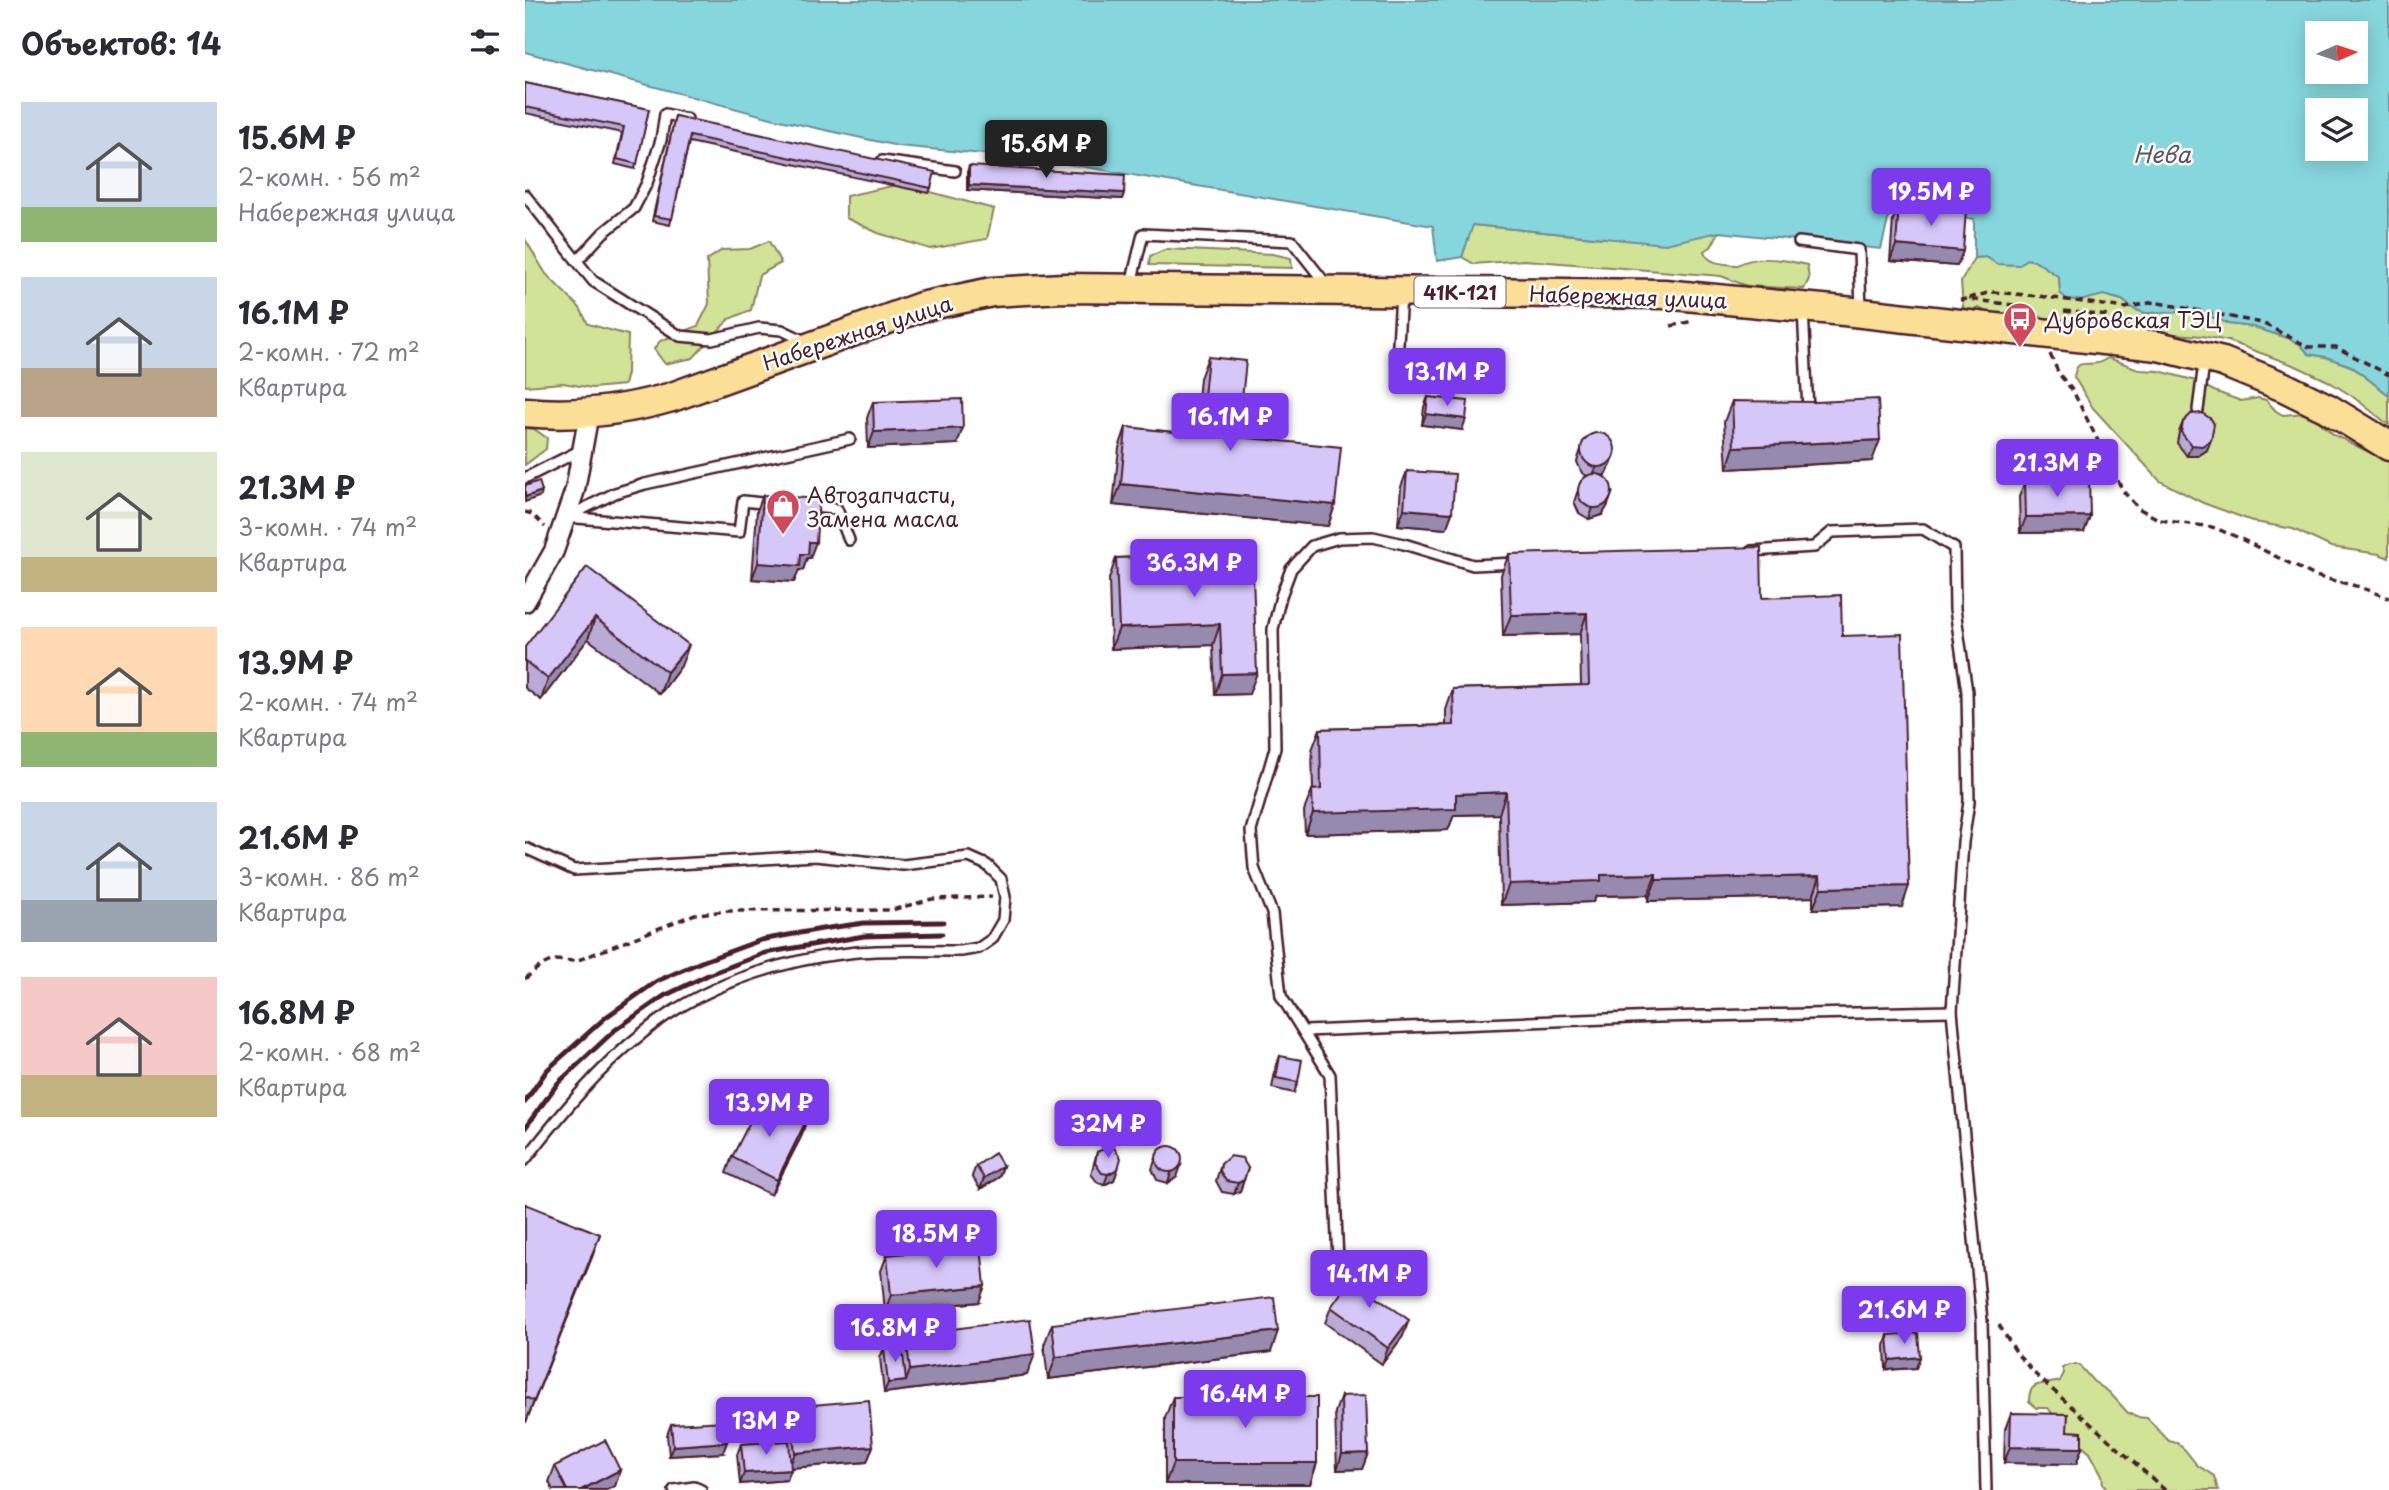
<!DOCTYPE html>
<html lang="ru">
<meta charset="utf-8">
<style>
body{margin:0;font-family:"Playpen Sans",sans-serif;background:#f7f7f7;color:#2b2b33;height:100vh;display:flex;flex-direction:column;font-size:26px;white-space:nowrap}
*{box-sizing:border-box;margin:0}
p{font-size:23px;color:#7c7c81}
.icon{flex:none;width:38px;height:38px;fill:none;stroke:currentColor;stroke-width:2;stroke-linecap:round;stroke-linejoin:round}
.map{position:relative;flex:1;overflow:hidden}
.side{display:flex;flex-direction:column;background:#fff;width:525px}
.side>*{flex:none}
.needle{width:46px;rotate:87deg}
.tools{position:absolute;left:1780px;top:21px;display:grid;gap:14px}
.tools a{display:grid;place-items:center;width:63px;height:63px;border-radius:0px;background:#fff;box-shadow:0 4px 18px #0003;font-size:35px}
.price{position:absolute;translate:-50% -60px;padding:0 16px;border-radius:7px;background:#7c3aed;color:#fff;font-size:23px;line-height:46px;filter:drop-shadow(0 2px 4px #0008)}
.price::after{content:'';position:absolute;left:50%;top:42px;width:21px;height:16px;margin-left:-10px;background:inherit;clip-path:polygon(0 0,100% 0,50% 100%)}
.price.active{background:#222;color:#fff}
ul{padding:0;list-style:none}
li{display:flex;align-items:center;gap:21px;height:175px;padding:0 21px}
li span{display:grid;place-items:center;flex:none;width:196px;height:140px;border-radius:0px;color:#555}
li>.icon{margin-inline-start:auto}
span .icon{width:84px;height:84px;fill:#fffc;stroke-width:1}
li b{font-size:30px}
h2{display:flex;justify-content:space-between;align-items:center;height:84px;padding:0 21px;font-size:30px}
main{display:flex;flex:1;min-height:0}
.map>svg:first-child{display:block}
.green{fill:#d0e397;stroke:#8d8161;stroke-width:2}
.water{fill:#86d7dd;stroke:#6e8d96;stroke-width:2;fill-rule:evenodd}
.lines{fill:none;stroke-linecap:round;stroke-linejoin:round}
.service-casing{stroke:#4a1f2b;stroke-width:14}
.minor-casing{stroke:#4a1f2b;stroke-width:23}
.primary-casing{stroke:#4a1f2b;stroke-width:33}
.path{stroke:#4a1f2b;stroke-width:3.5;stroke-dasharray:7 5;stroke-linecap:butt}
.service{stroke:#fff;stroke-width:9}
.minor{stroke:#fff;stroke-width:18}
.primary{stroke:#fbdf96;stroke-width:28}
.rail{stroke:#4a1f2b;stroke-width:5}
.wall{fill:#b8abd6;stroke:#4a1f2b;stroke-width:2}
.shaded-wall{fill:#968bae;stroke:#4a1f2b;stroke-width:2}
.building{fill:#d6c7f9;stroke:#4a1f2b;stroke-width:2}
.labels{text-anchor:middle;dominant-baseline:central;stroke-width:5;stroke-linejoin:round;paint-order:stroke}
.shield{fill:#fff;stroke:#80626b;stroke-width:2}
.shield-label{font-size:19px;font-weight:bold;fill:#4a1f2b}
.street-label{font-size:21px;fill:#4a1f2b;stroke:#fff}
.poi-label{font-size:21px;fill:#4a1f2b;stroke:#fff;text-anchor:start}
.water-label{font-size:23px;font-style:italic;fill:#5c5660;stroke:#fff}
</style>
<main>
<section class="side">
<h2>Объектов: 14<svg class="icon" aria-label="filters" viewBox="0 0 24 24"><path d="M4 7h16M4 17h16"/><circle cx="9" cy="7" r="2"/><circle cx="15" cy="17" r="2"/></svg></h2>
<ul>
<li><span style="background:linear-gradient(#c9d6e8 75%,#8fb573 0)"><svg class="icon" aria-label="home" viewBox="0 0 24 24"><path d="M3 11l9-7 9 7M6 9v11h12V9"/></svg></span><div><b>15.6M ₽</b><p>2-комн. · 56 m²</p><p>Набережная улица</p></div></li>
<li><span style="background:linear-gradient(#c9d6e8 65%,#b9a48a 0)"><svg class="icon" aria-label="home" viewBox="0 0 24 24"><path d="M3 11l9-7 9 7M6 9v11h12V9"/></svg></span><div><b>16.1M ₽</b><p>2-комн. · 72 m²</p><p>Квартира</p></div></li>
<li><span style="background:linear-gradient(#dfe7d0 75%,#c2b280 0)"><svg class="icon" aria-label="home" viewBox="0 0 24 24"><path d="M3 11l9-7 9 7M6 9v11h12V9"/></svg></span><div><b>21.3M ₽</b><p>3-комн. · 74 m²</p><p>Квартира</p></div></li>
<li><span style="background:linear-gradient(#ffd9b3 75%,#8fb573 0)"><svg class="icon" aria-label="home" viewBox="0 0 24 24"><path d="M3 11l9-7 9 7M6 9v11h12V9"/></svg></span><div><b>13.9M ₽</b><p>2-комн. · 74 m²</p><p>Квартира</p></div></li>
<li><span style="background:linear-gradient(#c9d6e8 70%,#9aa5b1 0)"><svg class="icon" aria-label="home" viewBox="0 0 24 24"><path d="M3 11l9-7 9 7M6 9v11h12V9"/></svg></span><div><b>21.6M ₽</b><p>3-комн. · 86 m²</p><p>Квартира</p></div></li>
<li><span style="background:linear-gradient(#f6c9c9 70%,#c2b280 0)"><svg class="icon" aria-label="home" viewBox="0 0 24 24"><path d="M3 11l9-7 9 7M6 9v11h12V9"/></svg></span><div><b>16.8M ₽</b><p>2-комн. · 68 m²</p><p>Квартира</p></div></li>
</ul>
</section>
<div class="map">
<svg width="1864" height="1490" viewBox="0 0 1864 1490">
<rect width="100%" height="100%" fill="#fff"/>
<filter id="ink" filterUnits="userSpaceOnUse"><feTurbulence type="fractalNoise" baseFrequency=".0143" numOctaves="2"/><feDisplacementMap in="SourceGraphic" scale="14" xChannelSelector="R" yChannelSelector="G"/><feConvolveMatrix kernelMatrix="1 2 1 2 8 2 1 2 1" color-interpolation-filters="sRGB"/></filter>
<g filter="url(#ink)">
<g class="green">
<polygon points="376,184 469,209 462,239 405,249 353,233 321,218 321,196"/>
<path d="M947,225L1079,238L1194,232L1186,247L1179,251C1183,265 1201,264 1213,265C1231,254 1262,260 1282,265L1284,279L1279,289L1222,286L1196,276L999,260L949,264L937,257Z"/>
<polygon points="0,239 21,274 55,308 63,324 103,335 102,373 99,385 67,388 38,383 0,386"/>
<polygon points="244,241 256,263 234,275 226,310 204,319 168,358 140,364 129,349 135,341 173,326 184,304 182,260 197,250 225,249"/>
<polygon points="642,249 748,254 766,258 767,268 624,265 625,256"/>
<path d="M1461,257C1474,265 1488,268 1501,259L1511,261L1534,277L1535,293L1579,295L1597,300L1609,309L1620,313L1655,312L1691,318L1703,324L1728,327L1763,338L1775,344L1784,354L1801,357L1826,366L1864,395V425L1827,396L1803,381L1771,366L1703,341L1677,336L1636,333L1625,328L1612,330L1556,321L1533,325L1471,317L1454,308L1443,311L1438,307L1436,282L1449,258Z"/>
<path d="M1584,358L1616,370L1634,371L1668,380L1689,391L1716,401L1733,398L1741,400L1751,411L1758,415L1779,413L1788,416L1809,435L1864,462V558L1854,554L1806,547L1768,529L1730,522L1678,503L1635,481L1568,408L1549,377C1552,358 1560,366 1573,363C1577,362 1580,359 1584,358Z"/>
<polygon points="0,428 9,429 22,438 21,449 0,465"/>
<path d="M1545,1365H1554L1568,1381L1584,1392L1603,1413L1611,1417L1622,1418L1644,1441L1652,1443L1660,1450L1672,1465L1689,1476L1693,1490H1583L1578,1484L1577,1475L1565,1453L1544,1435L1523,1408H1511L1504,1401C1504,1379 1519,1386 1535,1381L1539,1373L1537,1368Z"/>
</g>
<path class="water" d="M0,0H1864V395L1826,366L1801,357L1784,354L1775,344L1763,338L1728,327L1703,324L1691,318L1655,312L1620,313L1609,309L1597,300L1579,295L1554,301L1542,299L1535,293L1534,277L1511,261L1501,259L1494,265L1472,264L1461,257L1449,258V219L1366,208L1356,249L1194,232L1140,244L948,225L937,257L912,261L908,226L513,159L373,146L250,119L0,52ZM1792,33H1830V72H1792ZM1792,110H1830V149H1792Z"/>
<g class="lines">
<g class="service-casing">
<g id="service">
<polyline points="162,119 140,114 136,140 122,183 109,208 78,233 52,261 68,281 155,336 187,339 234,328 257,330 280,341"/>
<polyline points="357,161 430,171"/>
<polyline points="0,195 52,261"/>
<polyline points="1274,242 1334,250 1336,311"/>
<polyline points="606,284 618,234 767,241 801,284"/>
<polyline points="1278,309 1283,411"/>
<polyline points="872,361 876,294"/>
<polyline points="1673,410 1679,363"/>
<polyline points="0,478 58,449"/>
<polyline points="285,507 312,509 324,540"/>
<polyline points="44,516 90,493 120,484 325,439"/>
<polyline points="41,517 214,532 218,501 246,504"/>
<polyline points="1226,551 1289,547 1307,532 1398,529 1429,548 1430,609 1442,692 1444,802 1438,842 1427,1011 1457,1321 1461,1490"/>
<path d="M0,848L49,870L290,856L378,865L444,857L462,865L476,879L480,897L478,920L467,939L454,948L436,951C399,951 361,949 324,953C254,960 174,987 119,1032C73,1068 36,1114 0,1160"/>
<polyline points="780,1031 1132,1017 1427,1011"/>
<polyline points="813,1261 805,1075 756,996 747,913 729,868 726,831 750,748 748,629 756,596 766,569 787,546 814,538 848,537 879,544 948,565 991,563"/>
<polyline points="149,1490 169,1487 176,1490"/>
</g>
</g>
<g class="minor-casing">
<polyline id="minor" points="0,602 29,551 50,490 64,413"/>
</g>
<g class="primary-casing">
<path id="primary" d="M0,412C51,417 98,411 147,397L396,307L467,292L538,288L1139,294L1319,311L1633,346L1698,362L1759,387L1802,408L1864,446"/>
</g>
<g class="path">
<polyline points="1444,298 1467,292 1514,296 1600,308 1629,302 1737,323 1784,347 1811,347 1864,375"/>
<polyline points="1435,300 1442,299 1497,306"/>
<polyline points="1539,311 1584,316"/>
<polyline points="1146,326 1168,321"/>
<polyline points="1525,354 1534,374 1548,391 1598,491 1613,508 1635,520 1687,527 1712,537 1790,576 1835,587 1864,598"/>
<polyline points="0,512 7,514 20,527"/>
<polyline points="0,979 15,966 28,960 51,961 170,914 204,911 367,910 407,899 467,897"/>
<polyline points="1474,1325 1493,1355 1511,1375 1640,1490"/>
</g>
<use href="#service" class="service"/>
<use href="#minor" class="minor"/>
<use href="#primary" class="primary"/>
<g class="rail">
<polyline points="0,1102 22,1070 81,1017 132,981 176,962 236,940 297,929 339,923 418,922"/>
<polyline points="0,1128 33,1083 90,1030 139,996 183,975 240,953 339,936 417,934"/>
</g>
</g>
<g class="wall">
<polygon points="0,83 124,109 110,169 90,164 97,133 0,113"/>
<polygon points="150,116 406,188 404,193 164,142 145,225 127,221"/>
<polygon points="444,166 599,193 597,199 442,190 442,172"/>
<polygon points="1374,204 1438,251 1432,266 1365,261 1368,220"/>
<polygon points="683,357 713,437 810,505 803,526 588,505 594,448 601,427 670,434 675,378"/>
<polygon points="903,397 937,430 897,425 899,407"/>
<polygon points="1207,401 1347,461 1202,469 1199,422"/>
<polygon points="348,402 432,444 343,448 342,418"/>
<polygon points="1658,422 1682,450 1673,456 1662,456 1652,443 1654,432"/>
<polygon points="1059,440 1090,454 1086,465 1080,475 1076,476 1083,505 1077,515 1064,519 1054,513 1049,502 1056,481 1062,476 1057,473 1052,462"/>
<polygon points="882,471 927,513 921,529 873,525 876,487"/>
<polygon points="1500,481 1565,516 1559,532 1495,533 1494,497"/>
<polygon points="238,495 285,558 282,558 278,570 274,570 269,582 227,579 232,511"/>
<polygon points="727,553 724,694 690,695 688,645 586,649 584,579 591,558"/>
<polygon points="984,554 1237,598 1317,636 1377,907 1288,909 1288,897 1123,901 1123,895 1071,896 1068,902 976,905 974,814 929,815 923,830 780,834 779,811 787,790 788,790 787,750 795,729 921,725 921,710 928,689 1056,685 1055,634 978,636 976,575"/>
<polygon points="62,567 156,666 135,694 63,639 16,700 0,688 0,647"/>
<polygon points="755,1056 773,1082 769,1093 747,1088 751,1066"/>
<polygon points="281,1121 276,1137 246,1195 201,1173 207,1157"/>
<polygon points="572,1152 593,1169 589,1180 579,1185 573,1183 566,1174"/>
<polygon points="631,1158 652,1177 643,1183 632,1180 627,1169"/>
<polygon points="696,1164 723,1168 715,1191 709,1194 697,1192 691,1181"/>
<polygon points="451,1166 478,1166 474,1177 455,1189 447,1176"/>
<polygon points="0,1204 75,1234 1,1422 0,1422"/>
<polygon points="362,1255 454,1302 360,1311 356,1271"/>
<polygon points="847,1293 878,1336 857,1364 800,1323 806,1307"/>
<polygon points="527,1324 746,1352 523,1379 519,1345"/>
<polygon points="381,1335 502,1375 359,1393 355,1358 359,1348 377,1345"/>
<polygon points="1363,1335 1395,1357 1391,1368 1361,1370 1360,1346"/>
<polygon points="816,1396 843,1453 837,1469 812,1470 810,1412"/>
<polygon points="648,1397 792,1463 785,1484 640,1484 640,1418"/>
<polygon points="265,1407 348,1446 342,1462 266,1468 262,1480 215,1484 212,1455 216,1444 261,1441 260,1423"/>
<polygon points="1486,1413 1542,1431 1557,1448 1551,1464 1479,1463 1480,1429"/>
<polygon points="146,1424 198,1453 144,1456 142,1435"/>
<polygon points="30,1466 95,1470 90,1486 81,1490 28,1490 24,1482"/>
</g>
<g class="shaded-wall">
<polygon points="444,185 599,193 597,199 442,190"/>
<polygon points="1371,245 1438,251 1432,266 1365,261"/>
<polygon points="901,414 941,419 937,430 897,425"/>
<polygon points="438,428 432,444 343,448 349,432"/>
<polygon points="1355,440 1347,461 1202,469 1209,447"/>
<polygon points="1686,440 1682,450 1673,456 1662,456 1666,445"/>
<polygon points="1090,454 1086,465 1080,475 1067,478 1071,468"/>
<polygon points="596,484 810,505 803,526 588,505"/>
<polygon points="17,491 16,496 0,502 0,497"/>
<polygon points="1087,494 1083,505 1077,515 1064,519 1068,508"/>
<polygon points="879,509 927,513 921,529 873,525"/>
<polygon points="1565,516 1559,532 1495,533 1501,517"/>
<polygon points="284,542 291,542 285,558 282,558 278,570 274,570 269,582 227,579 233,563 276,554"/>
<polygon points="1062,613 1055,634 978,636 986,615"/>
<polygon points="70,618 63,639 16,700 23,679"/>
<polygon points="695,624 688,645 586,649 594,628"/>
<polygon points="164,645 156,666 135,694 142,672"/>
<polygon points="732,673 724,694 690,695 697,674"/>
<polygon points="981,792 974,814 929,815 923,830 780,834 788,813 931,794"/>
<polygon points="1131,874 1123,895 1071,896 1068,902 976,905 984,884 1076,875"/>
<polygon points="1295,876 1288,897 1123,901 1131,880"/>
<polygon points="1384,886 1377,907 1288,909 1296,888"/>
<polygon points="281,1121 276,1137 246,1195 252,1180"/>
<polygon points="478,1166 474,1177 455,1189 459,1178"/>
<polygon points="656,1166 652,1177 643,1183 646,1173"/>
<polygon points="593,1169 589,1180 579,1185 583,1174"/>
<polygon points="719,1180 715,1191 709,1194 713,1183"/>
<polygon points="75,1234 68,1255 1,1422 9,1401"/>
<polygon points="460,1286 454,1302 360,1311 366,1295"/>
<polygon points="884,1320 878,1336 857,1364 863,1348"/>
<polygon points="753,1331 746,1352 523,1379 531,1357"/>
<polygon points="510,1354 502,1375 359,1393 363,1383 381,1381 385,1370"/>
<polygon points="1395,1357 1391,1368 1361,1370 1365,1360"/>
<polygon points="202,1442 198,1453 144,1456 148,1446"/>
<polygon points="348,1446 342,1462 264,1468 270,1453"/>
<polygon points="1485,1447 1557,1448 1551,1464 1479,1463"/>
<polygon points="843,1453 837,1469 812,1470 817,1454"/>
<polygon points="648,1463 792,1463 785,1484 640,1484"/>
<polygon points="95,1470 90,1486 81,1490 56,1490"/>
<polygon points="266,1470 262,1480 215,1484 219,1473"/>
</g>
<g class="building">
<polygon points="0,83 124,109 112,164 92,159 99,127 0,107"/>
<polygon points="150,116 410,172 406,188 165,136 147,219 129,216"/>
<polygon points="444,166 600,175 599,193 444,185"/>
<polygon points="1374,204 1441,210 1438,251 1371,245"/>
<polygon points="683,357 721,361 713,437 816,447 810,505 596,484 601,427 675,435"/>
<polygon points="903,397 943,401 941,419 901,414"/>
<polygon points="437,399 438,428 349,432 348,402"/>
<polygon points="1353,399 1355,440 1209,447 1207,401 1291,402"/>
<polygon points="1677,413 1686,419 1689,424 1686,440 1677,446 1666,445 1656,432 1658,422 1666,414"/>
<circle cx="1073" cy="450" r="17"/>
<polygon points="882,471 930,474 927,513 879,509"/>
<circle cx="1070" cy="491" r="17"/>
<polygon points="1564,480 1565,516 1501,517 1500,481"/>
<polygon points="14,481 17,491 0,497 0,486"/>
<polygon points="238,495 294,499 291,542 284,542 283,554 276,554 275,566 233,563"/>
<polygon points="1236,547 1237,598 1316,595 1317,636 1377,634 1384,886 1296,888 1295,876 1131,880 1131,874 1076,875 1076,881 984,884 981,792 931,794 931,809 788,813 787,790 796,789 795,729 929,725 928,689 1064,685 1062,613 986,615 984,554"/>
<polygon points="727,553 732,673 697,674 695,624 594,628 591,558"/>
<polygon points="62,567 164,645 142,672 70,618 23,679 0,661 0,647"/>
<polygon points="755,1056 777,1060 773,1082 751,1078"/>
<polygon points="237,1098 281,1121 252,1180 207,1157"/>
<circle cx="644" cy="1159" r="13"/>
<polygon points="583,1147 589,1148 596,1158 593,1169 583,1174 577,1173 570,1163 572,1152"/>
<polygon points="470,1153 478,1166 459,1178 451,1166"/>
<polygon points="705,1156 717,1158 723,1168 719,1180 713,1183 701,1181 695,1171 696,1164"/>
<polygon points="0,1204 75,1234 9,1401 0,1397"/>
<polygon points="456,1246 460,1286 366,1295 362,1255"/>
<polygon points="833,1269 851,1281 844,1291 884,1320 863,1348 806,1307"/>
<polygon points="749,1297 753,1331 531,1357 527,1324"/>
<polygon points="505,1319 510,1354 385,1370 381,1335"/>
<polygon points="1393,1333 1395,1357 1365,1360 1363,1335"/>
<polygon points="377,1345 381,1381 363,1383 359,1348"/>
<polygon points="841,1395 843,1453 817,1454 816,1396"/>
<rect x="648" y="1397" width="144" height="66"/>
<polygon points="344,1400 348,1446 270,1453 265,1407"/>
<polygon points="1486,1413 1543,1414 1542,1431 1557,1432 1557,1448 1485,1447"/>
<polygon points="201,1421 202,1442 148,1446 146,1424"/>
<polygon points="80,1440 95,1470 56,1490 42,1490 30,1466"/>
<polygon points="264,1441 266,1470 219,1473 216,1444"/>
</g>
</g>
<defs>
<g id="bus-pin" transform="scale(1.75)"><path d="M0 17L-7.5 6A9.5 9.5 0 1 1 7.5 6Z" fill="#d1495b" stroke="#fff"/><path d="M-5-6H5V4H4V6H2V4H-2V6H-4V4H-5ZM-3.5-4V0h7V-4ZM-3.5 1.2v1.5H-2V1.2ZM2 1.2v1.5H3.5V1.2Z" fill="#fff"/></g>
<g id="shop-pin" transform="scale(1.75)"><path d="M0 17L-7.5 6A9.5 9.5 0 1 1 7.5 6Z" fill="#d1495b" stroke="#fff"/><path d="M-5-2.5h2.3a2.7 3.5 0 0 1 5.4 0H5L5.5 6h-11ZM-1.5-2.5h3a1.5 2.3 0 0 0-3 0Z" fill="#fff"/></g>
</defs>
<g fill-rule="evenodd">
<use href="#bus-pin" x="1495" y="319"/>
<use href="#shop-pin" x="258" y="506"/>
</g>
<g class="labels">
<rect class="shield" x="889.5" y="276.5" width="91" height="31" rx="5"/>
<g class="shield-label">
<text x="935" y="292">41К-121</text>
</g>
<g class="street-label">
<text transform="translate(1103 296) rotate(2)">Набережная улица</text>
<text transform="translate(332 332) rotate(-18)">Набережная улица</text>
</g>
<g class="poi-label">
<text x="1520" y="319">Дубровская ТЭЦ</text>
<text x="282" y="494">Автозапчасти,<tspan x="282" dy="24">Замена масла</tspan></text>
</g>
<g class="water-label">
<text x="1637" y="153">Нева</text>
</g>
</g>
</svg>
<div class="tools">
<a><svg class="needle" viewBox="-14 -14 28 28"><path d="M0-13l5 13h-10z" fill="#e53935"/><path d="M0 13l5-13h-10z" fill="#7c7c81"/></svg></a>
<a><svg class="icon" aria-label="layers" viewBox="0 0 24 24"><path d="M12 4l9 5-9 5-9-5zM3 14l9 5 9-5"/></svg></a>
</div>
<b class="price active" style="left:521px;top:180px">15.6M ₽</b>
<b class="price" style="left:1406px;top:228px">19.5M ₽</b>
<b class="price" style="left:922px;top:408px">13.1M ₽</b>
<b class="price" style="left:705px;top:453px">16.1M ₽</b>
<b class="price" style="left:1532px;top:499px">21.3M ₽</b>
<b class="price" style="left:669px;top:599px">36.3M ₽</b>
<b class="price" style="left:244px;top:1139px">13.9M ₽</b>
<b class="price" style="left:583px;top:1160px">32M ₽</b>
<b class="price" style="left:411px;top:1270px">18.5M ₽</b>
<b class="price" style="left:844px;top:1310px">14.1M ₽</b>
<b class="price" style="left:1379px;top:1346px">21.6M ₽</b>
<b class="price" style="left:370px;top:1364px">16.8M ₽</b>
<b class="price" style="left:720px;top:1430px">16.4M ₽</b>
<b class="price" style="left:241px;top:1457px">13M ₽</b>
</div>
</main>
